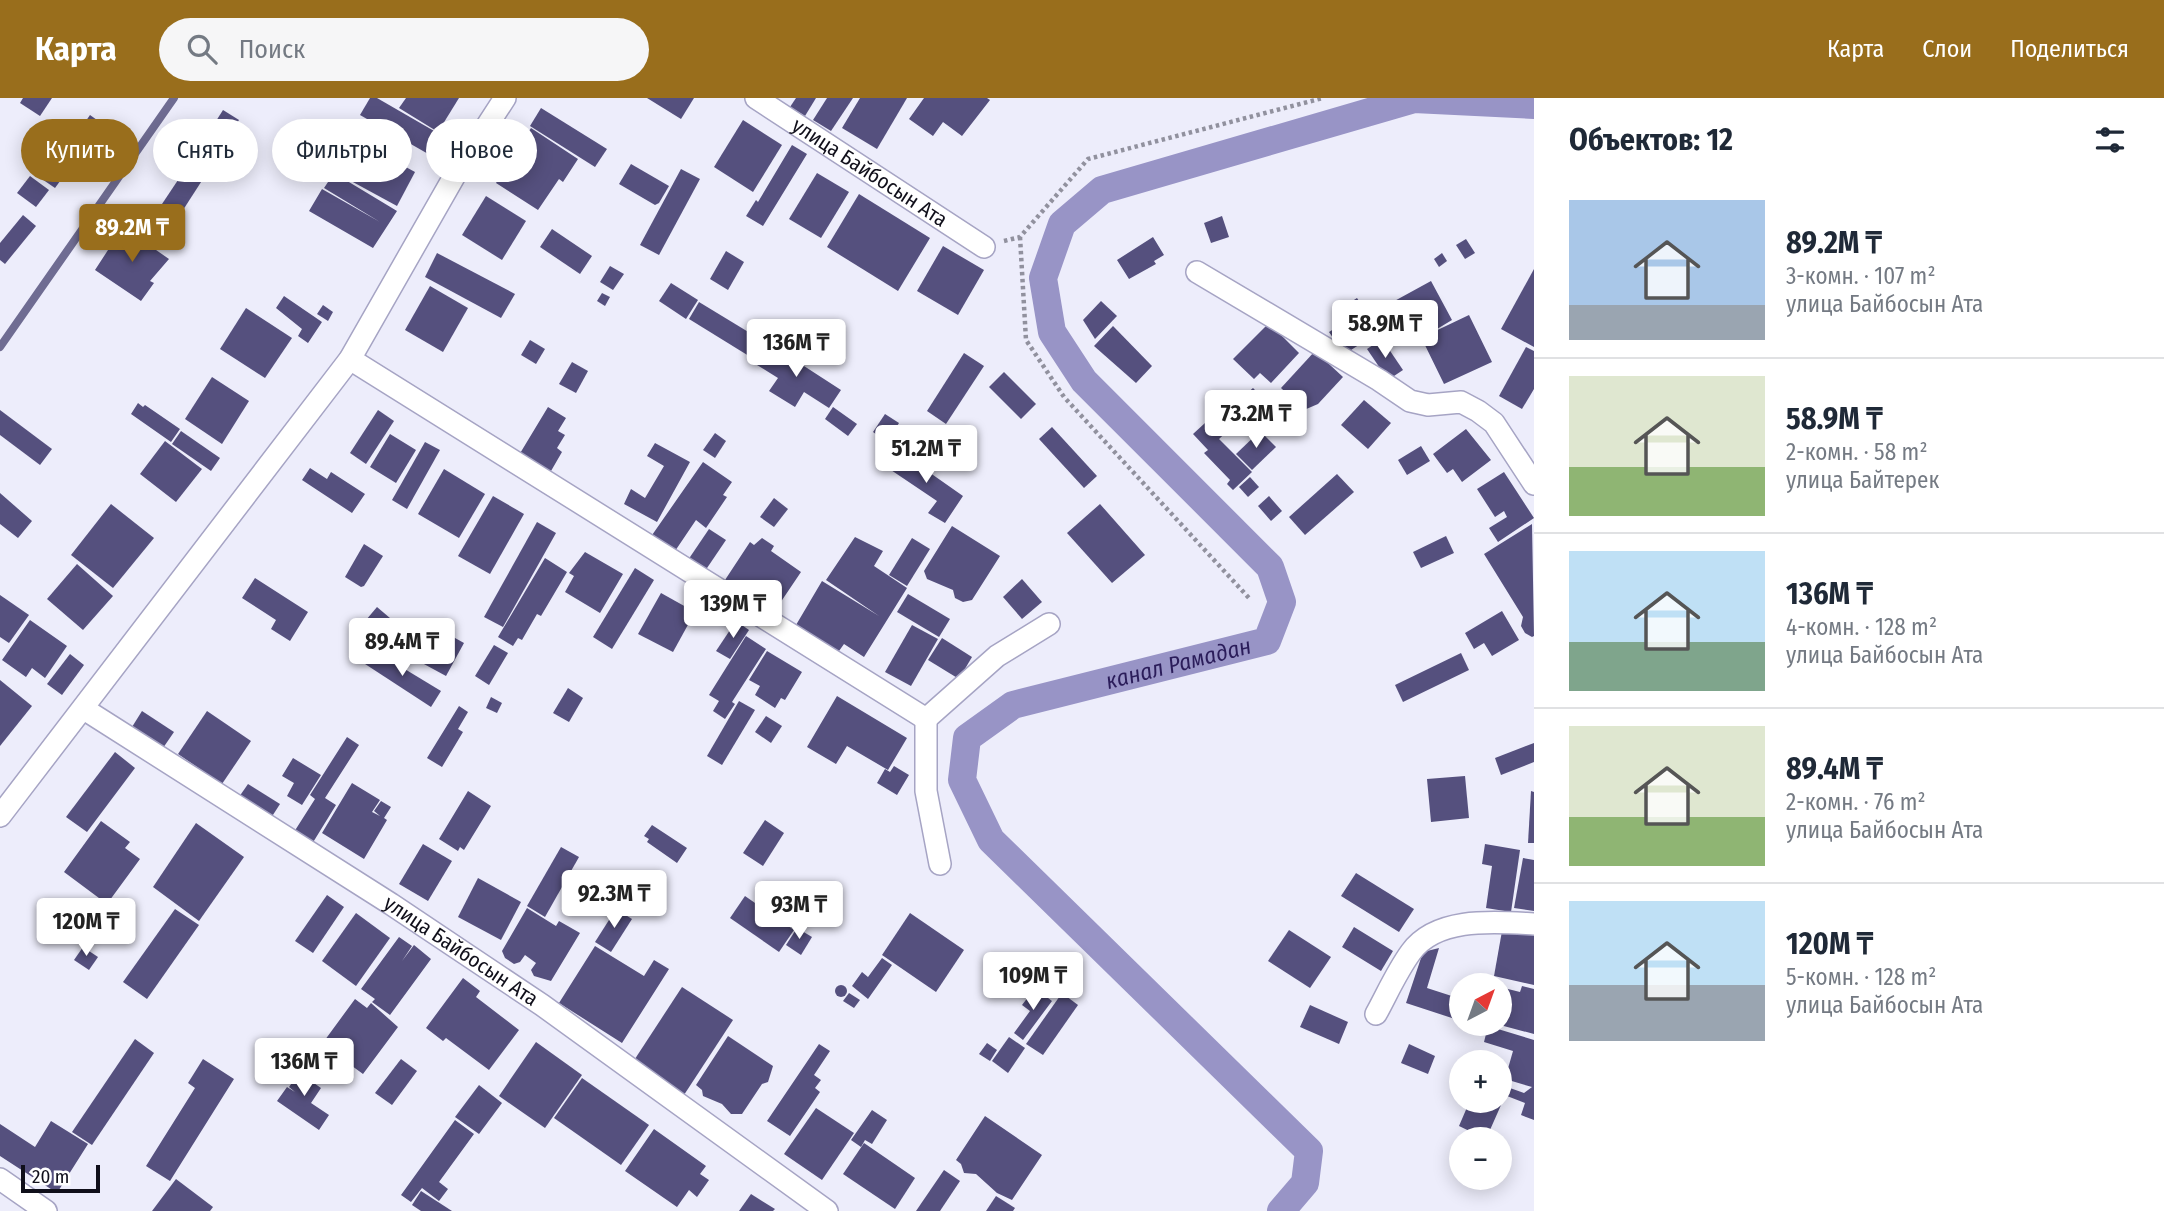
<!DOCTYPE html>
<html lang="ru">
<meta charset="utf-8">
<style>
body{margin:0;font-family:"Fira Sans Condensed",sans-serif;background:#f6f6f7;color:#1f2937;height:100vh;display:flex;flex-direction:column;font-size:26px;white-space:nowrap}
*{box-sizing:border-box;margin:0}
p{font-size:23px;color:#747a83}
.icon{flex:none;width:38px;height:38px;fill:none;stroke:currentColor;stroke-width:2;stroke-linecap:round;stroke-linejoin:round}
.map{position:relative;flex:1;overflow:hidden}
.sheet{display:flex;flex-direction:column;background:#fff;width:630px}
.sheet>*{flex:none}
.banner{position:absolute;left:21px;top:21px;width:665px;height:63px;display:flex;gap:14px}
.needle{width:46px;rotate:41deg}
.fabs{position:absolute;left:1449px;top:875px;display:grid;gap:14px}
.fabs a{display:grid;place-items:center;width:63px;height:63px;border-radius:50%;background:#fff;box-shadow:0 4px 18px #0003;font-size:35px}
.scale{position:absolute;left:21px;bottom:18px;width:79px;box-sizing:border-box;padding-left:7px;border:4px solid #100f1a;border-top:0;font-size:19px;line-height:24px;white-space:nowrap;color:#100f1a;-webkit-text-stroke:5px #fff;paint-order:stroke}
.price{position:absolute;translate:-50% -60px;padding:0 16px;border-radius:7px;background:#fff;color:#222;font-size:23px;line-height:46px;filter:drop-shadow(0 2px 4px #0008)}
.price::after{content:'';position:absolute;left:50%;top:42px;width:21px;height:16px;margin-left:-10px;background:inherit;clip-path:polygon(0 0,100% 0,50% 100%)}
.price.current{background:#996e1c;color:#fff}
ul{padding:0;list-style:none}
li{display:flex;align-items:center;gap:21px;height:175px;padding:0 35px}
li+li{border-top:2px solid #e0e1e3}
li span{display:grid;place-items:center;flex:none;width:196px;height:140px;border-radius:0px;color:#555}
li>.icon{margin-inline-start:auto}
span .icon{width:84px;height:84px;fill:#fffc;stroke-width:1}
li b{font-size:30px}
h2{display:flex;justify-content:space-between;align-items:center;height:84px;padding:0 35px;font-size:30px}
.chip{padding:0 24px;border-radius:32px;background:#fff;box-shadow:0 4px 18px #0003;font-size:24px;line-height:63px}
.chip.current{background:#996e1c;color:#fff}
header{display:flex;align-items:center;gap:42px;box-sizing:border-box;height:98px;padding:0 35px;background:#996e1c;color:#fff}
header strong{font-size:33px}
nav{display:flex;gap:38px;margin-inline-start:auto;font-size:24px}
.search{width:490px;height:63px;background:#f6f6f7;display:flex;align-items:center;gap:18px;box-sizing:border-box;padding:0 24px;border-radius:38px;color:#747a83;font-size:26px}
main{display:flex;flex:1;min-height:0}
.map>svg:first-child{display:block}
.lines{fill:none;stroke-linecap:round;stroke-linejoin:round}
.stream{stroke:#6f6c92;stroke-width:8}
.canal{stroke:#9894c6;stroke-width:28}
.building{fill:#55507e}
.minor-casing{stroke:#a6a4c4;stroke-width:24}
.path{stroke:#91919e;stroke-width:4.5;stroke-dasharray:3.5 3.5;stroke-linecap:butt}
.minor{stroke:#fff;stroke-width:21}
.labels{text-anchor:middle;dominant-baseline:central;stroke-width:7;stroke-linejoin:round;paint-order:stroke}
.street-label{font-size:21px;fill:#100f1a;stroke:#fff}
.water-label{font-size:23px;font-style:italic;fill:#2b1d5a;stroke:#fff}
</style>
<header>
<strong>Карта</strong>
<div class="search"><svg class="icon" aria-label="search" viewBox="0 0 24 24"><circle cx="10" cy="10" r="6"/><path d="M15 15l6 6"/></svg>Поиск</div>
<nav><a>Карта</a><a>Слои</a><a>Поделиться</a></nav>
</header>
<main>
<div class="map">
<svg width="1534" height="1113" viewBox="0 0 1534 1113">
<rect width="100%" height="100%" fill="#ededfb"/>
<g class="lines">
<polyline class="stream" points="0,249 174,0"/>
<path class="canal" id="s1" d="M1281,1113L1305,1085L1309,1053L991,742L962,682L967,640L1013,607L1267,543L1282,504L1270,469L1084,283L1052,234L1043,180L1062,126L1102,92L1414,1L1534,7"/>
</g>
<g class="building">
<polygon points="23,0 52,0 40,18 20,5"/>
<polygon points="370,0 377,0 448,41 437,61 360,17"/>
<polygon points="406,0 459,0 438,34 399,10"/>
<polygon points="647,0 694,0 681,21"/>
<polygon points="796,0 816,0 805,18 790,9"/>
<polygon points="827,0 853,0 831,33 813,22"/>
<polygon points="860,0 907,0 877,51 842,30"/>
<polygon points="924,0 987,0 990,2 962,38 943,24 933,38 909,21"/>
<polygon points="541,10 607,51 595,69 530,28"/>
<polygon points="223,12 239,22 203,79 187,69"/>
<polygon points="90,17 104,27 85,53 72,43"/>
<polygon points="743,22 782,47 753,94 714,69"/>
<polygon points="531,30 578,61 563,84 559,81 538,112 496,85"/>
<polygon points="349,36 369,48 349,81 324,67 333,53 337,56"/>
<polygon points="65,41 82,53 55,90 39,79"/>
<polygon points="792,47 807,56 763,128 746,118 756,102 758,104"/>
<polygon points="369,49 415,74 397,108 351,83"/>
<polygon points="631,66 669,88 659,105 655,107 619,86"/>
<polygon points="186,70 203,81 174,126 156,115"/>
<polygon points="681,71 700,81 659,157 640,147"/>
<polygon points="334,75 397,113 373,150 309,113 322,91 380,124 324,90"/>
<polygon points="817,75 849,94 821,140 789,121"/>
<polygon points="30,78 49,92 36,109 17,95"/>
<polygon points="859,96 930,140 898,193 827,149"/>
<polygon points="486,98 526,123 502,162 462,137"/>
<polygon points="23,117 36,128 5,166 0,162 0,145"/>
<polygon points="1222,118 1229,139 1211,145 1204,125"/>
<polygon points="123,129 169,161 150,183 154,185 141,203 95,172"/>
<polygon points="552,131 592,158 580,176 540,149"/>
<polygon points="1153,139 1164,157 1154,163 1156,166 1129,181 1117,162"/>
<polygon points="1466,141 1475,155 1465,161 1456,147"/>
<polygon points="943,148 984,172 958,217 917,193"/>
<polygon points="726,153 744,164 728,192 710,181"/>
<polygon points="437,155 515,196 501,220 425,179"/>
<polygon points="1442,155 1447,163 1439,169 1434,161"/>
<polygon points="610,168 624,176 613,192 600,184"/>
<polygon points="1534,171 1534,249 1501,231"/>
<polygon points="1431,183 1452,222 1427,237 1469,217 1492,264 1444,286 1421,239 1410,245 1389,206"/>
<polygon points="671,185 698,202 686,221 659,203"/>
<polygon points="430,188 468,210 443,254 405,232"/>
<polygon points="602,195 610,199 605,208 597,203"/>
<polygon points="284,198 322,224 308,245 298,238 302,231 276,210"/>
<polygon points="1357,200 1379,234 1351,252 1342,253 1329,234 1345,224 1337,213"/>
<polygon points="1101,203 1117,218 1095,241 1083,222"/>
<polygon points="699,204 768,246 757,263 689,221"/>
<polygon points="323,207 333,214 328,223 317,216"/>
<polygon points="246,210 292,240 265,280 220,251"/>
<polygon points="1269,225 1299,255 1271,285 1260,275 1254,281 1233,261"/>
<polygon points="1113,228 1152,268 1136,285 1094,248"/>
<polygon points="1382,241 1403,272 1388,282 1367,251"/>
<polygon points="530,242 545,251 536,266 521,257"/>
<polygon points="770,246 841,292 829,310 804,294 795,309 769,293 778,280 757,267"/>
<polygon points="1526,249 1534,253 1534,291 1522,311 1499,298"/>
<polygon points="1315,253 1343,279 1318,306 1304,312 1281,290"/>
<polygon points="964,255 984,268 946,326 927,313"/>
<polygon points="572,264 588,273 576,295 559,286"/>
<polygon points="1004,274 1036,306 1021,321 989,289"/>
<polygon points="212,279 249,303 222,346 185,321"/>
<polygon points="1253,290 1263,300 1219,341 1252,374 1233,392 1227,386 1230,382 1204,355 1208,352 1193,336 1241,292 1245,297"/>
<polygon points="1364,302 1391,325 1368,351 1341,327"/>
<polygon points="138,305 143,309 145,307 180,331 171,344 131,316"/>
<polygon points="548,309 566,320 558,333 565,337 557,350 562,354 551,373 519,357"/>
<polygon points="833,309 857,326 848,338 825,321"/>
<polygon points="0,312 52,351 40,367 0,337"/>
<polygon points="378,312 394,323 366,366 350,355"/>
<polygon points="885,316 899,325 887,344 873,334"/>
<polygon points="1052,329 1097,378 1084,390 1039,341"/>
<polygon points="1466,331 1491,362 1462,384 1453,371 1447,375 1433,356"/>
<polygon points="181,333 220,360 211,373 172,346"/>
<polygon points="1260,333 1276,349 1252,372 1236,356"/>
<polygon points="715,335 726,343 715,360 703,352"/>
<polygon points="390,336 416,352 396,385 370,369"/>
<polygon points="165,343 202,371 176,404 140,376"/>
<polygon points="425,344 440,352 407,411 392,402"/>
<polygon points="655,345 690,364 657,424 624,406 631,391 645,400 664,368 647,358"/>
<polygon points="1421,348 1430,363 1407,377 1398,362"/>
<polygon points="896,351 963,398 945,425 928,415 937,403 885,368"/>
<polygon points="703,364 732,384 723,397 727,399 706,430 696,422 673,456 650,440"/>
<polygon points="310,370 327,381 331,374 365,396 352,415 302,382"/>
<polygon points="444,371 485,396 459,440 418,416"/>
<polygon points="1504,374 1534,420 1498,444 1489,430 1507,419 1504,413 1495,419 1477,391"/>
<polygon points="1337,376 1354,394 1305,437 1289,419"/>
<polygon points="1250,379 1259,389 1248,399 1239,389"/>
<polygon points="0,395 32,423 18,440 0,426"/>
<polygon points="493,398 524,416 490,476 458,458"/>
<polygon points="1269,398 1282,413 1271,423 1258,408"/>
<polygon points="774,400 788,411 774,429 760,419"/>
<polygon points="111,406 154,440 113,490 71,457"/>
<polygon points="1100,406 1145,457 1112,485 1067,435"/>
<polygon points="537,424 556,435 503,529 484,519"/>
<polygon points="1532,426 1534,538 1532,539 1525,535 1521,528 1523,519 1484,456"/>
<polygon points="952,428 1000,458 972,502 963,504 955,500 953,492 927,481 924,473"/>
<polygon points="709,431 726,442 705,473 688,462"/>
<polygon points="1446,438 1454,455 1421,470 1413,454"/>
<polygon points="855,439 883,453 874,468 907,490 864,559 844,546 839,553 796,527 822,483 879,518 826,482"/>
<polygon points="762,440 774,448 771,453 801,474 774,514 725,482 750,444 754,447"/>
<polygon points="912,440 930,451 907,488 889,477"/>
<polygon points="364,446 383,458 364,488 361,489 345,479"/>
<polygon points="585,454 623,476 600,515 565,494 574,478 569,475"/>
<polygon points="545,460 567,474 541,518 537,516 522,542 518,540 513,548 498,539"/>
<polygon points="77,466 113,498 83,532 47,501"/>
<polygon points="635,470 654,482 612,551 593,539"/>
<polygon points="255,480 308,514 290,543 271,531 276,522 242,500"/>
<polygon points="1022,481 1042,504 1022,521 1003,499"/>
<polygon points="661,495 695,514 673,554 638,536"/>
<polygon points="908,496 950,521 939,539 897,514"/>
<polygon points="0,497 29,517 9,545 0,539"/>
<polygon points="377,509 397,526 385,539 366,522"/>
<polygon points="1502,513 1519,542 1492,558 1484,545 1474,551 1465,535"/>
<polygon points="419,520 464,545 446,578 400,553"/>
<polygon points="30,522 67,548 45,580 32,570 26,579 2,562"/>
<polygon points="736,523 749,532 730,561 716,553"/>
<polygon points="912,527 938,541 911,588 885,574"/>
<polygon points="746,538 766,551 732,604 735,606 725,621 713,613 719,603 709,597"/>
<polygon points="942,540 972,559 959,581 928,562"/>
<polygon points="494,547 508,555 489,587 475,578"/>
<polygon points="370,550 441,593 431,609 362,564"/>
<polygon points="767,553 802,574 785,602 781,600 775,610 755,597 760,588 749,582"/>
<polygon points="1461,555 1469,572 1403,604 1395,587"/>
<polygon points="70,556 84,567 62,597 47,586"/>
<polygon points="0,582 32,608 0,648"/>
<polygon points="568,590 583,600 569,624 553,615"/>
<polygon points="837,598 907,640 888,672 847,648 836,666 807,649"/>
<polygon points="491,599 502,605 497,615 486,610"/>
<polygon points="739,603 755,612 722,667 707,658"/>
<polygon points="459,608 468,614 458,631 463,634 442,669 427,660"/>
<polygon points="142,613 174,634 163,650 132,629"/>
<polygon points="207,613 251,643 222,686 178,656"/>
<polygon points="766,618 782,628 771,645 755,634"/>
<polygon points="347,639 359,647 325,700 336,707 312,746 294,734 315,701 310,697"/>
<polygon points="1534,645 1534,664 1501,677 1495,660"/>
<polygon points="115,654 135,670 87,734 66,719"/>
<polygon points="293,660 321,677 302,707 287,698 294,685 282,678"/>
<polygon points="894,668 909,677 897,697 877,685 885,671 890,674"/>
<polygon points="1465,678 1469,720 1431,724 1427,681"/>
<polygon points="352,685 380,702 372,714 380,718 374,713 381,703 391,709 384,720 387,722 364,761 322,735"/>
<polygon points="248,686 280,706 271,720 239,699"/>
<polygon points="468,693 491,708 464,752 460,749 458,753 439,741"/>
<polygon points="1531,693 1534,694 1534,745 1528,745"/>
<polygon points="765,722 784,735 763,768 743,755"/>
<polygon points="101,723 130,744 125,750 140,761 107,806 64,774"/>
<polygon points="196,725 244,759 199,823 153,789"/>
<polygon points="652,727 687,750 677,765 647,744 649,741 644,738"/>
<polygon points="423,746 452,763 428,803 399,786"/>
<polygon points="1485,746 1520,752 1511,814 1486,810 1492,768 1482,766"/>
<polygon points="561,749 579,759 545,819 527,808"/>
<polygon points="1523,760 1534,762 1534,813 1514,810"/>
<polygon points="616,773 626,779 621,788 610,782"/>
<polygon points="1356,775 1414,811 1399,834 1341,798"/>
<polygon points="478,780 521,804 501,842 458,819"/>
<polygon points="327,797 344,809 313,855 295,843"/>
<polygon points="745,798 794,832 779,854 730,820"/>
<polygon points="527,810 556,828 559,823 580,835 551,883 534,878 531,872 536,865 525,857 520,864 514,866 505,860 502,853"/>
<polygon points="175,811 199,827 147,901 123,884"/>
<polygon points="616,811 632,821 611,854 595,844"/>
<polygon points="356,815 390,840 356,888 322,863"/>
<polygon points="910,815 964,852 936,894 882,857"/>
<polygon points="1354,829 1393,853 1381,873 1342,849"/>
<polygon points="797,830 812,839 801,857 786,847"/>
<polygon points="1289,832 1331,859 1310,890 1268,863"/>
<polygon points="1502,833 1534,836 1534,887 1494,878"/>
<polygon points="399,839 412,848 402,863 414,847 431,861 390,917 372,904 375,901 361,891"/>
<polygon points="595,848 644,878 654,862 669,871 622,945 559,905"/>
<polygon points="83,849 98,859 89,872 74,862"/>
<polygon points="1439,850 1427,890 1461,901 1458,922 1406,905 1423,854"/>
<polygon points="882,860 892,867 868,901 852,888 862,874 868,879"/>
<polygon points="463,880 480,893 476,899 519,932 489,972 446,940 443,943 426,930"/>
<circle cx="841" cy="893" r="6"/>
<polygon points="1522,888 1534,891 1534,936 1500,927 1500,889 1520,894"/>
<polygon points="682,889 733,922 682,1000 631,967"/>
<polygon points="1035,890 1052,903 1023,942 1014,935 1030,913 1022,907"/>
<polygon points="849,895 860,902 854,910 843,903"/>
<polygon points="1062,895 1078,907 1043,957 1026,946"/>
<polygon points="355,901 367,910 371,905 398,929 363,976 322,946"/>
<polygon points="1310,907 1348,924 1339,946 1300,929"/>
<polygon points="1488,928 1534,942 1534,1022 1521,1017 1525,1005 1507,998 1510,990 1524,995 1532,989 1505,981 1513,953 1484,944"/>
<polygon points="728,938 773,968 768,984 762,986 742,1016 731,1016 722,1006 703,998 702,992 696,987"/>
<polygon points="1009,939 1025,950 1008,975 992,963"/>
<polygon points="135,941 154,955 92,1047 72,1034"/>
<polygon points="536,944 582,977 545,1030 499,998"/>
<polygon points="987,945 997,952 990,963 979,956"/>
<polygon points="819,946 830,953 814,977 821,982 815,990 820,994 790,1038 767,1023"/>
<polygon points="1409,946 1435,958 1428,976 1401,965"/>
<polygon points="203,961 234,981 170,1083 146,1068 195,990 188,985"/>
<polygon points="401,961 417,973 392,1007 375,995"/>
<polygon points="306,965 318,973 311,983 321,990 311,1005 329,1017 319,1032 277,1003 287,989 295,994 289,989"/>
<polygon points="582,980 649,1027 621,1067 554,1020"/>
<polygon points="1500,984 1509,989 1486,1041 1459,1028 1468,1007 1459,1003 1500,1003"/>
<polygon points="479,987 502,1005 479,1036 455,1019"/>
<polygon points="816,1010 854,1035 822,1082 784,1056"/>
<polygon points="872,1012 887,1022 872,1046 865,1042 861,1049 851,1042"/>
<polygon points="985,1018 1042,1057 1012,1102 997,1095 976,1076 964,1075 961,1066 956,1062"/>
<polygon points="455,1022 474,1036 439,1084 448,1091 439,1103 422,1090 411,1104 401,1097"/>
<polygon points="51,1023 88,1046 57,1095 0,1058 0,1026 35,1049"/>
<polygon points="654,1031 706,1068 700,1076 709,1082 697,1099 689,1092 677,1109 625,1073"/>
<polygon points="864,1045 915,1080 895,1111 843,1076"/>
<polygon points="944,1072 960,1083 940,1113 916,1113"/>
<polygon points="176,1081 213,1109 210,1113 152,1113"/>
<polygon points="421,1093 452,1113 421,1113 412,1107"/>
<polygon points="751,1096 775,1111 773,1113 739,1113"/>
<polygon points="996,1098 1015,1110 1013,1113 986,1113"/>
</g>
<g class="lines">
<g class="minor-casing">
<g id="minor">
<path id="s2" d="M756,0L984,149"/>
<polyline points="1197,174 1379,282 1410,303 1428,307 1461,304 1478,313 1494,325 1534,386"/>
<polyline points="350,261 926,621"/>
<path id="s3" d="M84,611L391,806L542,907L827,1113"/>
<polyline points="926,621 997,558 1049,526"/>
<polyline points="926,621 926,693 940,766"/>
<polyline points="0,718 350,261 455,77 505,0"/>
<path d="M1376,916C1387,896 1397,873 1411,854C1437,818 1496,824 1534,826"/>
<polyline points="0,1081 46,1113"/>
</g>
</g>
<g class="path">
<polyline points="1020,139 1026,242 1064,299 1249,500"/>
<polyline points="1004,143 1020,139 1088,61 1323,0"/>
</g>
<use href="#minor" class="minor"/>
</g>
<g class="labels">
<g class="street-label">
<text stroke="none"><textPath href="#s2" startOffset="136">улица Байбосын Ата</textPath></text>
<text stroke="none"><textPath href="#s3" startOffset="448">улица Байбосын Ата</textPath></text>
</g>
<g class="water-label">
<text stroke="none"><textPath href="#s1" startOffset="850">канал Рамадан</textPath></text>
</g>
</g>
</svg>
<div class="fabs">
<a><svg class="needle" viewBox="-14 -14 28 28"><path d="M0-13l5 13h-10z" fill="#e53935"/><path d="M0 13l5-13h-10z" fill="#747a83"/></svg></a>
<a>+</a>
<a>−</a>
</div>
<div class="scale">20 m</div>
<b class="price current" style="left:132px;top:166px">89.2M ₸</b>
<b class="price" style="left:1385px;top:262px">58.9M ₸</b>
<b class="price" style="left:796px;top:281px">136M ₸</b>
<b class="price" style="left:1256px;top:352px">73.2M ₸</b>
<b class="price" style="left:926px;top:387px">51.2M ₸</b>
<b class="price" style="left:733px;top:542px">139M ₸</b>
<b class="price" style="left:402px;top:580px">89.4M ₸</b>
<b class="price" style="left:614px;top:832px">92.3M ₸</b>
<b class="price" style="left:799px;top:843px">93M ₸</b>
<b class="price" style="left:86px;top:860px">120M ₸</b>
<b class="price" style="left:1033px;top:914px">109M ₸</b>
<b class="price" style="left:304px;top:1000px">136M ₸</b>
<div class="banner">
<a class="chip current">Купить</a>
<a class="chip">Снять</a>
<a class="chip">Фильтры</a>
<a class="chip">Новое</a>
</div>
</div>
<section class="sheet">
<h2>Объектов: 12<svg class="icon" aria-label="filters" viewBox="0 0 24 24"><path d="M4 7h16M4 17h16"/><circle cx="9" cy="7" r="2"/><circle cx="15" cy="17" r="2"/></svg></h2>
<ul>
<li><span style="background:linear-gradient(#a9c7e8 75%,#9aa5b1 0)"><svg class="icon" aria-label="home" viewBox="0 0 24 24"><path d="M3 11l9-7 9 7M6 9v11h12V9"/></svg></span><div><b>89.2M ₸</b><p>3-комн. · 107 m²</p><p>улица Байбосын Ата</p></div></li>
<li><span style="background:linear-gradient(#dfe7d0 65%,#8fb573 0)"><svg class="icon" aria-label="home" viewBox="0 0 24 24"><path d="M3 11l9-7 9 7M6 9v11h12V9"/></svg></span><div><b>58.9M ₸</b><p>2-комн. · 58 m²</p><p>улица Байтерек</p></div></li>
<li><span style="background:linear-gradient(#bfe0f5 65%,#7fa58c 0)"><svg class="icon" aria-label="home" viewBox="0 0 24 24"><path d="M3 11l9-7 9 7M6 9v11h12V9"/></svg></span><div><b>136M ₸</b><p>4-комн. · 128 m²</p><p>улица Байбосын Ата</p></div></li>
<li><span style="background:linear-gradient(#dfe7d0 65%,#8fb573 0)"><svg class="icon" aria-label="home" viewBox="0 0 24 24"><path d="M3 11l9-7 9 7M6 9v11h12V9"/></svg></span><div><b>89.4M ₸</b><p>2-комн. · 76 m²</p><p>улица Байбосын Ата</p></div></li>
<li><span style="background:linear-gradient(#bfe0f5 60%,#9aa5b1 0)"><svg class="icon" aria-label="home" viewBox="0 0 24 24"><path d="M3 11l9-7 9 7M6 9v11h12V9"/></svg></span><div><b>120M ₸</b><p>5-комн. · 128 m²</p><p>улица Байбосын Ата</p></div></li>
</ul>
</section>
</main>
